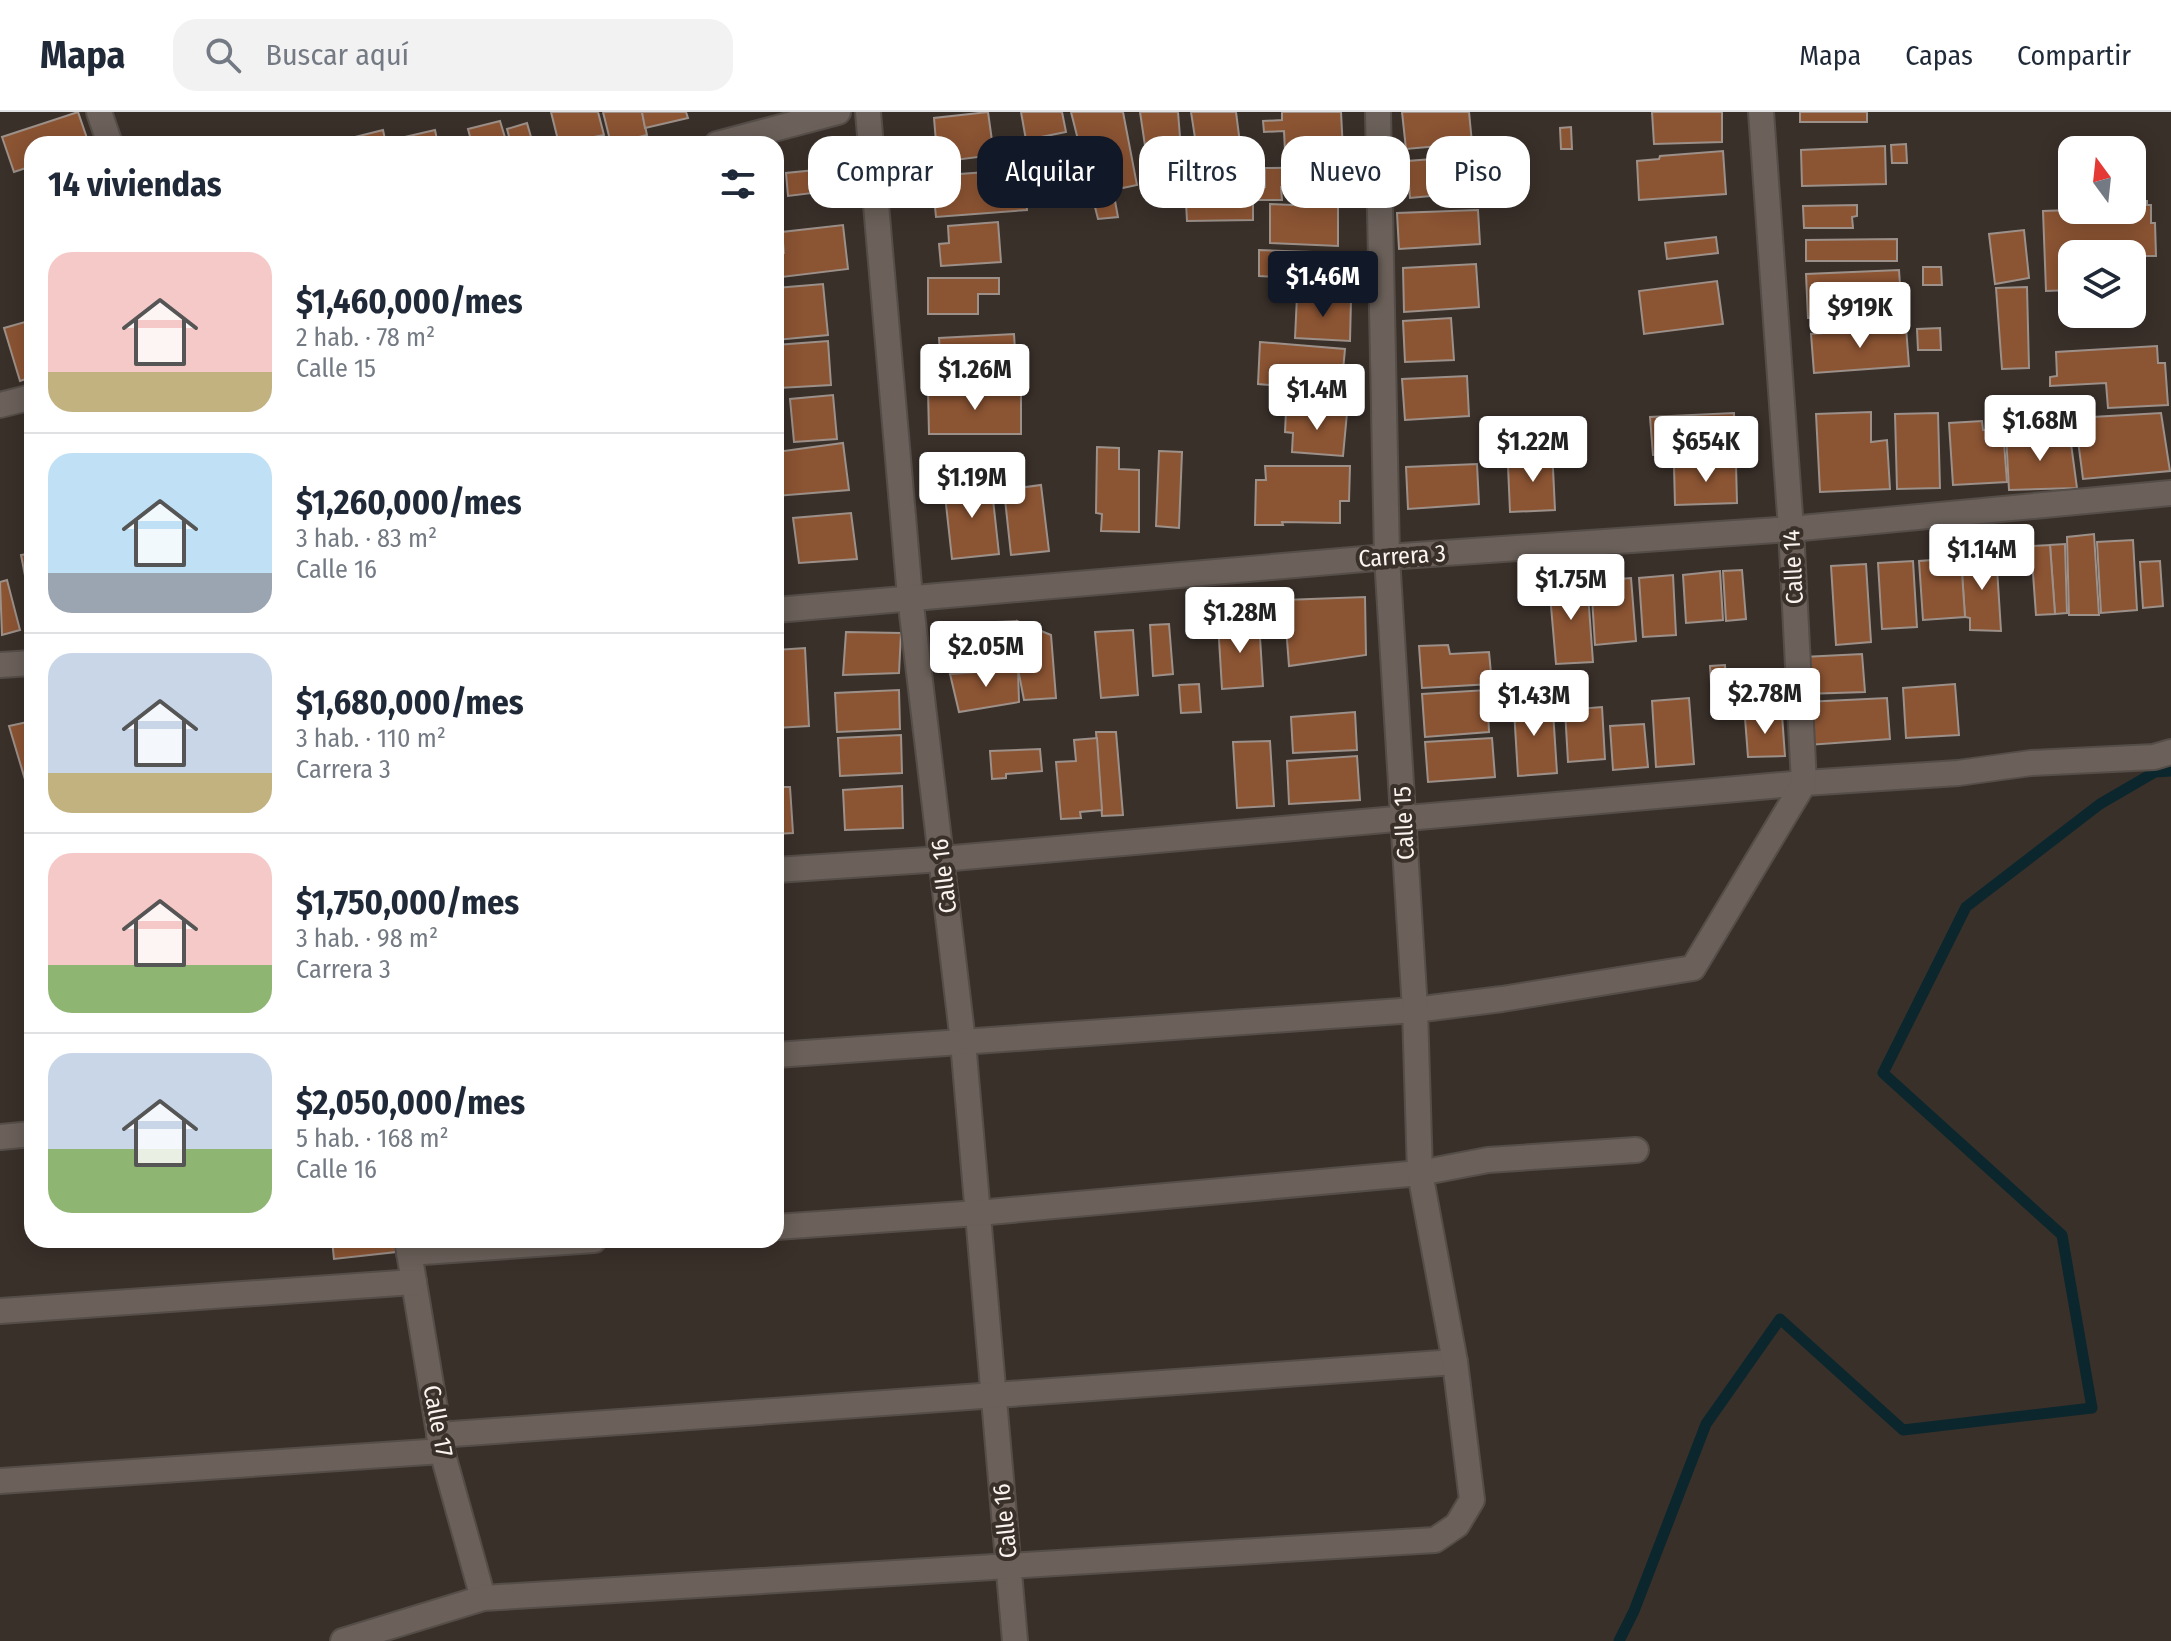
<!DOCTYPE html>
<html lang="es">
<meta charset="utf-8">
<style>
body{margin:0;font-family:"Fira Sans Condensed",sans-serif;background:#f2f2f3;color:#1f2937;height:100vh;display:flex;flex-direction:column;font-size:30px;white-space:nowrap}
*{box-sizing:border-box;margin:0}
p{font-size:26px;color:#747a83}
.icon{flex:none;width:44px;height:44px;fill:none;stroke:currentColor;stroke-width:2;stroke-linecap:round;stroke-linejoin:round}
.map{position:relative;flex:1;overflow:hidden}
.drawer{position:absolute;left:24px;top:24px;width:760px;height:1112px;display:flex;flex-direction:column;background:#fff;border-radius:24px;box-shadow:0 4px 20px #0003}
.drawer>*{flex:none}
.banner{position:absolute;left:808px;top:24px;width:760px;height:72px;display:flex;gap:16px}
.needle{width:52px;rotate:345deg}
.buttons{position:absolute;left:2058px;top:24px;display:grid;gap:16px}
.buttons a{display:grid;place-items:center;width:88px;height:88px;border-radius:16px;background:#fff;box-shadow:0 4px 20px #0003;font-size:40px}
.price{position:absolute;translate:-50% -68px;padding:0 18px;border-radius:8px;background:#fff;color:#222;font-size:26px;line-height:52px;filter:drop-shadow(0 2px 4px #0008)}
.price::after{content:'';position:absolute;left:50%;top:48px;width:24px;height:18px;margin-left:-12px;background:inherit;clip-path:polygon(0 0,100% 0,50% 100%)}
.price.current{background:#111827;color:#fff}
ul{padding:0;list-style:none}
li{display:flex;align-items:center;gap:24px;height:200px;padding:0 24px}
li+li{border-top:2px solid #e0e1e3}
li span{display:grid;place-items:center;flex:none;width:224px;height:160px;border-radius:24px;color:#555}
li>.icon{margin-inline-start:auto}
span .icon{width:96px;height:96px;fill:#fffc;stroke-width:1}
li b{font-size:34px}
h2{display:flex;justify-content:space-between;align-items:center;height:96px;padding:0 24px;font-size:34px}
.pill{padding:0 28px;border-radius:24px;background:#fff;box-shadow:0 4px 20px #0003;font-size:28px;line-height:72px}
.pill.current{background:#111827;color:#fff}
header{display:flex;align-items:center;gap:48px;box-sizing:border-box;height:112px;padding:0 40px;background:#fff;border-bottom:2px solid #e0e1e3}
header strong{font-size:38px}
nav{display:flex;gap:44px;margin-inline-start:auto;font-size:28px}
.search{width:560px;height:72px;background:#f2f2f3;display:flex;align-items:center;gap:20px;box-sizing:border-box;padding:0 28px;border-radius:24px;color:#747a83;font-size:30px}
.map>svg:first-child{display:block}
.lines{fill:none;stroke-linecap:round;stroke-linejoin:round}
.stream{stroke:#0b272d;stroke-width:11}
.building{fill:#8b5433;stroke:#9c9089;stroke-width:2}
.minor-casing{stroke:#554d48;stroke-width:28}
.minor{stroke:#6b605a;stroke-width:24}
.labels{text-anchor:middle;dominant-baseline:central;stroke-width:8;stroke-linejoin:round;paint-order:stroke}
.street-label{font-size:24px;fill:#faf3ef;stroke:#3a302a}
</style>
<header>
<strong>Mapa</strong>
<div class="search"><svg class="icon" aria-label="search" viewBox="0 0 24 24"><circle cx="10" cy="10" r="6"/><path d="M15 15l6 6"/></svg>Buscar aquí</div>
<nav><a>Mapa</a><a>Capas</a><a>Compartir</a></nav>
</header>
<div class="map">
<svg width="2171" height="1529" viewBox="0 0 2171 1529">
<rect width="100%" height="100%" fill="#3a302a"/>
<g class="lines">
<polyline class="stream" points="1619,1529 1634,1499 1706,1312 1780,1207 1903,1318 2092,1296 2062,1123 1883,961 1966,795 2100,692 2155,660 2171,659"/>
</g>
<g class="building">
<polygon points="78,0 89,32 32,32 32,54 14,60 2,25"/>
<polygon points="551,0 598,0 604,23 559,32"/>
<polygon points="603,0 642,0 647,23 611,32"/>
<polygon points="642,0 686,0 688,6 645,16"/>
<polygon points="988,0 994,43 932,51 930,31 936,30 934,6"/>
<polygon points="1021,0 1062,0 1066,20 1026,28"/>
<polygon points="1071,0 1123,0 1137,73 1113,78 1118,105 1098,107"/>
<polygon points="1140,0 1178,0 1182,50 1148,54"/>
<polygon points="1191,0 1236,0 1241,39 1198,45"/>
<polygon points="1282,0 1341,0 1343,39 1285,39 1284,19 1264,20 1263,9 1282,8"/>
<polygon points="1402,0 1469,0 1472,31 1406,37"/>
<polygon points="1652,0 1722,0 1722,30 1654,32"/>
<rect x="1800" y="0" width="67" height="10"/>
<polygon points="500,9 507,32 472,32 468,17"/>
<polygon points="527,11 533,32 511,32 507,17"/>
<polygon points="1571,15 1572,37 1561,37 1560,16"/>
<polygon points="383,18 386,32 344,32 343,28"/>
<polygon points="435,18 438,32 397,32 396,27"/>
<polygon points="1906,32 1907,51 1892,51 1891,33"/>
<polygon points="1885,34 1886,72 1802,74 1801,38"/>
<polygon points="1723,39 1726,82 1639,88 1637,49 1659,47 1660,44"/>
<polygon points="1460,45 1463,81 1410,86 1407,49"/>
<polygon points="1343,55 1344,73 1281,75 1282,88 1257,88 1256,75 1265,75 1265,56"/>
<polygon points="835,56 838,78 788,84 786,61"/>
<polygon points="1014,58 1016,77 1025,77 1027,98 936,105 932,64"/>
<polygon points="1253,89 1253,108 1187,109 1186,90"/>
<polygon points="2132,89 2147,89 2147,93 2151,93 2151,111 2155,111 2156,144 2143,144 2144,176 2132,176 2132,142 2072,142 2072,178 2046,179 2043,99 2071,98 2072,91 2072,98 2132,98"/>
<polygon points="1270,92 1338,95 1338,134 1270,131"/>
<polygon points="1857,93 1857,104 1852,105 1853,116 1804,116 1803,94"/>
<polygon points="1478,98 1480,132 1399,137 1397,101"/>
<polygon points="998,110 1001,150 941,154 939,132 949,131 948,114"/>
<polygon points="843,113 848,157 782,165 779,142 784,141 782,120"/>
<polygon points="2024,118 2029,166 1995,172 1989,122"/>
<polygon points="1716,125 1718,141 1667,147 1665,131"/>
<polygon points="1897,127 1897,149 1806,149 1806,128"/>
<polygon points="1259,138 1340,141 1339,168 1259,164"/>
<polygon points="1476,152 1479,195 1404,200 1403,156"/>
<polygon points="1923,155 1941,155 1942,173 1923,173"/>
<polygon points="1899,158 1902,202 1808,206 1806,162"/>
<polygon points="928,166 999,166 999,182 978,182 978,202 928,202"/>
<polygon points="1717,169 1723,212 1644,222 1639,179"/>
<polygon points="823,172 828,223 776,228 776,176"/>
<polygon points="2027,175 2029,256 2002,257 1996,176"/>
<polygon points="1297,184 1351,187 1350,229 1295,226"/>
<polygon points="1451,206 1454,248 1405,250 1403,209"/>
<polygon points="32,208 32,265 20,269 4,216"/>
<polygon points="1906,215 1909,254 1814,261 1811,222"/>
<polygon points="1940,216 1941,238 1918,238 1917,217"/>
<polygon points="1014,222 1017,269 942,274 939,226"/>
<polygon points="828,229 831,273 779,276 776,233"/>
<polygon points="1260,230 1345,237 1341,280 1258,272"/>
<polygon points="2157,234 2158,251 2165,251 2168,293 2108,296 2106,271 2050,274 2050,265 2057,264 2056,240"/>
<polygon points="1467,264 1469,304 1405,308 1402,267"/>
<polygon points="928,278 1021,278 1021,322 929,322"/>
<polygon points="833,283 837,327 794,330 790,287"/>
<polygon points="1295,297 1347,301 1343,344 1292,340 1293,321 1285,320 1286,299 1295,300"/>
<polygon points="1871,300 1871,330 1887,328 1890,377 1820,380 1816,302"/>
<polygon points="1734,301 1735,341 1653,343 1650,305"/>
<polygon points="1938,301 1940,376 1897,377 1895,302"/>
<polygon points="2161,301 2170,359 2083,367 2075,306"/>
<polygon points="1982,309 1983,318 2003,317 2007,370 1953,373 1949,311"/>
<polygon points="2025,321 2025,327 2070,324 2077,376 2009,378 2006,322"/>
<polygon points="843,331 849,378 776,384 776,340"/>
<polygon points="1097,335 1119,336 1119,357 1139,358 1139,420 1101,419 1102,402 1096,401"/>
<polygon points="1552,336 1555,398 1510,400 1508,354 1532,352 1531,337"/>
<polygon points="1159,339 1182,340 1179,416 1156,414"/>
<polygon points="1477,352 1479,392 1408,397 1406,355"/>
<polygon points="1736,352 1737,391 1675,393 1674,354"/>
<polygon points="1265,354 1350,354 1349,389 1340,389 1340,411 1282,410 1283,413 1255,413 1256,368 1266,368"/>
<polygon points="991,369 999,442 952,447 944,374"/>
<polygon points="1041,373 1049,439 1011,443 1004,378"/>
<polygon points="851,401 857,447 799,451 793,406"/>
<polygon points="2094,422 2099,503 2069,503 2067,425"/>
<polygon points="2133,428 2137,498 2101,501 2097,430"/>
<polygon points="2065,432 2067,501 2055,502 2050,433"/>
<polygon points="2050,433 2055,502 2036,503 2031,434"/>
<polygon points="1996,440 2001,519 1970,518 1970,506 1965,505 1961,446"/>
<polygon points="32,441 32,500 21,443"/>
<polygon points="1961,446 1965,505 1923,508 1919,449"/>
<polygon points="1913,449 1917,515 1882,517 1878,451"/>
<polygon points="2160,449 2163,494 2143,496 2140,450"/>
<polygon points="1866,452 1871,530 1836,533 1831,454"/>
<polygon points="1742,458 1746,507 1726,509 1723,459"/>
<polygon points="1720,459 1723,508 1686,511 1683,463"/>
<polygon points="1673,463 1676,523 1643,525 1639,466"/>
<polygon points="1631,466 1636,529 1595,533 1591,469"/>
<polygon points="7,468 20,518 2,523 0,470"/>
<polygon points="1587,468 1593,550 1556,552 1549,471"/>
<polygon points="1365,485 1366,543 1289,554 1284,488"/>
<polygon points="1017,509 1051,523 1056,586 1024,588 1018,557"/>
<polygon points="1017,509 1018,557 950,562 956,541 954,512"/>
<polygon points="1259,509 1263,574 1222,577 1218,511"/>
<polygon points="1169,512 1173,562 1153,564 1150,513"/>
<polygon points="1133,518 1138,583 1101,586 1095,520"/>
<polygon points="846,520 901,521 899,561 843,563"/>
<polygon points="1448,533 1450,542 1489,540 1492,572 1422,576 1419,534"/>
<polygon points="805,536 809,614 776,616 776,538"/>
<polygon points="1862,542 1865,580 1805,582 1803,545"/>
<polygon points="1725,553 1726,570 1711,572 1710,554"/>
<polygon points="1018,557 1019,590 959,600 950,562"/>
<polygon points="1199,572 1201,600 1181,601 1179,573"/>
<polygon points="1955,572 1959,623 1906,626 1903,576"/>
<polygon points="899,578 900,617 837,620 835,581"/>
<polygon points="1487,578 1489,620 1425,625 1422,582"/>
<polygon points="1532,579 1533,601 1553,599 1557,661 1518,664 1513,581"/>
<polygon points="1689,586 1694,652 1656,655 1652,589"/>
<polygon points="1887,586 1890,627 1808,633 1805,590"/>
<polygon points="1602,595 1605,647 1568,650 1565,598"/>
<polygon points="1355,600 1357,638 1293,641 1291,605"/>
<polygon points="1782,603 1785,644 1748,645 1745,606"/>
<polygon points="32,609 32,691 9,614"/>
<polygon points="1644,612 1648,655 1613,658 1610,614"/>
<polygon points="1096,620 1116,620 1123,703 1102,704"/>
<polygon points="901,623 902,661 840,664 838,626"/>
<polygon points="1097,626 1102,698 1080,700 1081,706 1061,707 1056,650 1076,649 1074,628"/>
<polygon points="1492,626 1495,665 1428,670 1425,630"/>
<polygon points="1270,629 1274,694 1237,696 1233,630"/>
<polygon points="1040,637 1042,659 1006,662 1006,666 992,667 990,639"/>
<polygon points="1357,644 1360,688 1289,692 1287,649"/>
<polygon points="902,674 903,716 845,718 843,678"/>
<polygon points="776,675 790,675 793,721 776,722"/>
<polygon points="332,1128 394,1128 396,1140 334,1147"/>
</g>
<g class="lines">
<g class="minor-casing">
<g id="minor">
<polyline points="99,0 110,32"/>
<polyline points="868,0 910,485 963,930 1015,1529"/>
<polyline points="717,32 838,0"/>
<polyline points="0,293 32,285"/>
<polyline points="776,498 1387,445 1791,417 2171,381"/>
<polyline points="0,553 32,551"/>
<polyline points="776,758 942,747 1804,671 1958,661 2031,651 2154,645 2171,640"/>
<polyline points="776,943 1415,898 1502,887 1693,856 1804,671 1791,417 1761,0"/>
<polyline points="0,1025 32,1022"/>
<polyline points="776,1115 978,1101 1420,1061 1488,1048 1636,1038"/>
<polyline points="407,1128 442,1339 483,1486"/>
<polyline points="409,1141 594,1128"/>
<polyline points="0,1199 414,1170"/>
<polyline points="439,1323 1455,1250"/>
<polyline points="0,1369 442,1339"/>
<polyline points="343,1529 483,1486 1435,1428 1457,1413 1472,1388 1455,1250 1420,1061 1415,898 1387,445 1378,0"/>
</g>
</g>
<use href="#minor" class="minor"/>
</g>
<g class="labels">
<g class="street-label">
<text transform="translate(1402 444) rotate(-4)">Carrera 3</text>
<text transform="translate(1793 455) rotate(-93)">Calle 14</text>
<text transform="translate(1404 711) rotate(-93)">Calle 15</text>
<text transform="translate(944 764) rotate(-97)">Calle 16</text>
<text transform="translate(438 1309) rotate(79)">Calle 17</text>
<text transform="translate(1005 1409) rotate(-96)">Calle 16</text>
</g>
</g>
</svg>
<div class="buttons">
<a><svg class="needle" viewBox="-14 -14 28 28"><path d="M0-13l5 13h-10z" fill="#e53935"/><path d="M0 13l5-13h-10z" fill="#747a83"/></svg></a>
<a><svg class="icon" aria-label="layers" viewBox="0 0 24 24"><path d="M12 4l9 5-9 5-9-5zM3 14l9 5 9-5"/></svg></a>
</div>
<b class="price current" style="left:1323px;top:207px">$1.46M</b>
<b class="price" style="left:1860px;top:238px">$919K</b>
<b class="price" style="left:975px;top:300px">$1.26M</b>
<b class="price" style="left:1317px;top:320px">$1.4M</b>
<b class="price" style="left:2040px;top:351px">$1.68M</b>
<b class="price" style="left:1533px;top:372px">$1.22M</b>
<b class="price" style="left:1706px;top:372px">$654K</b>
<b class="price" style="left:972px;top:408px">$1.19M</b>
<b class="price" style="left:1982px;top:480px">$1.14M</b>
<b class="price" style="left:1571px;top:510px">$1.75M</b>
<b class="price" style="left:1240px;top:543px">$1.28M</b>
<b class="price" style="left:986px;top:577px">$2.05M</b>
<b class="price" style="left:1765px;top:624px">$2.78M</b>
<b class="price" style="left:1534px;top:626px">$1.43M</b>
<div class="banner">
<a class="pill">Comprar</a>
<a class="pill current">Alquilar</a>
<a class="pill">Filtros</a>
<a class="pill">Nuevo</a>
<a class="pill">Piso</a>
</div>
<section class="drawer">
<h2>14 viviendas<svg class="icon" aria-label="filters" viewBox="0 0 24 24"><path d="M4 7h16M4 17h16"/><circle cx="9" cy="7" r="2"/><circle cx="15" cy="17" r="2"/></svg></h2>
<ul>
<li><span style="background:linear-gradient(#f6c9c9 75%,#c2b280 0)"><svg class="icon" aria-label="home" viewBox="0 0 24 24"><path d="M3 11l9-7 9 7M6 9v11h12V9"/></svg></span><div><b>$1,460,000/mes</b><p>2 hab. · 78 m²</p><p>Calle 15</p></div></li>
<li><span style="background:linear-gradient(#bfe0f5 75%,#9aa5b1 0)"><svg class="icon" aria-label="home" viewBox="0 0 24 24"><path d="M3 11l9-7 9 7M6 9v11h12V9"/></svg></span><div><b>$1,260,000/mes</b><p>3 hab. · 83 m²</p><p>Calle 16</p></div></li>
<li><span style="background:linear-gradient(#c9d6e8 75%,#c2b280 0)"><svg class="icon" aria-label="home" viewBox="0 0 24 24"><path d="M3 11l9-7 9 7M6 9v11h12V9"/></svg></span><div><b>$1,680,000/mes</b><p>3 hab. · 110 m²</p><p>Carrera 3</p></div></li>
<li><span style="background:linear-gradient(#f6c9c9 70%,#8fb573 0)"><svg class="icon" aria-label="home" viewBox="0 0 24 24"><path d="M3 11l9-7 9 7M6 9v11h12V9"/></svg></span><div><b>$1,750,000/mes</b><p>3 hab. · 98 m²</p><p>Carrera 3</p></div></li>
<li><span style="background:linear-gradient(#c9d6e8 60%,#8fb573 0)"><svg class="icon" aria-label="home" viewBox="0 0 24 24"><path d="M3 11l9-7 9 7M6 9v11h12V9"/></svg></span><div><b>$2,050,000/mes</b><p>5 hab. · 168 m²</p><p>Calle 16</p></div></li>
</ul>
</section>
</div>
